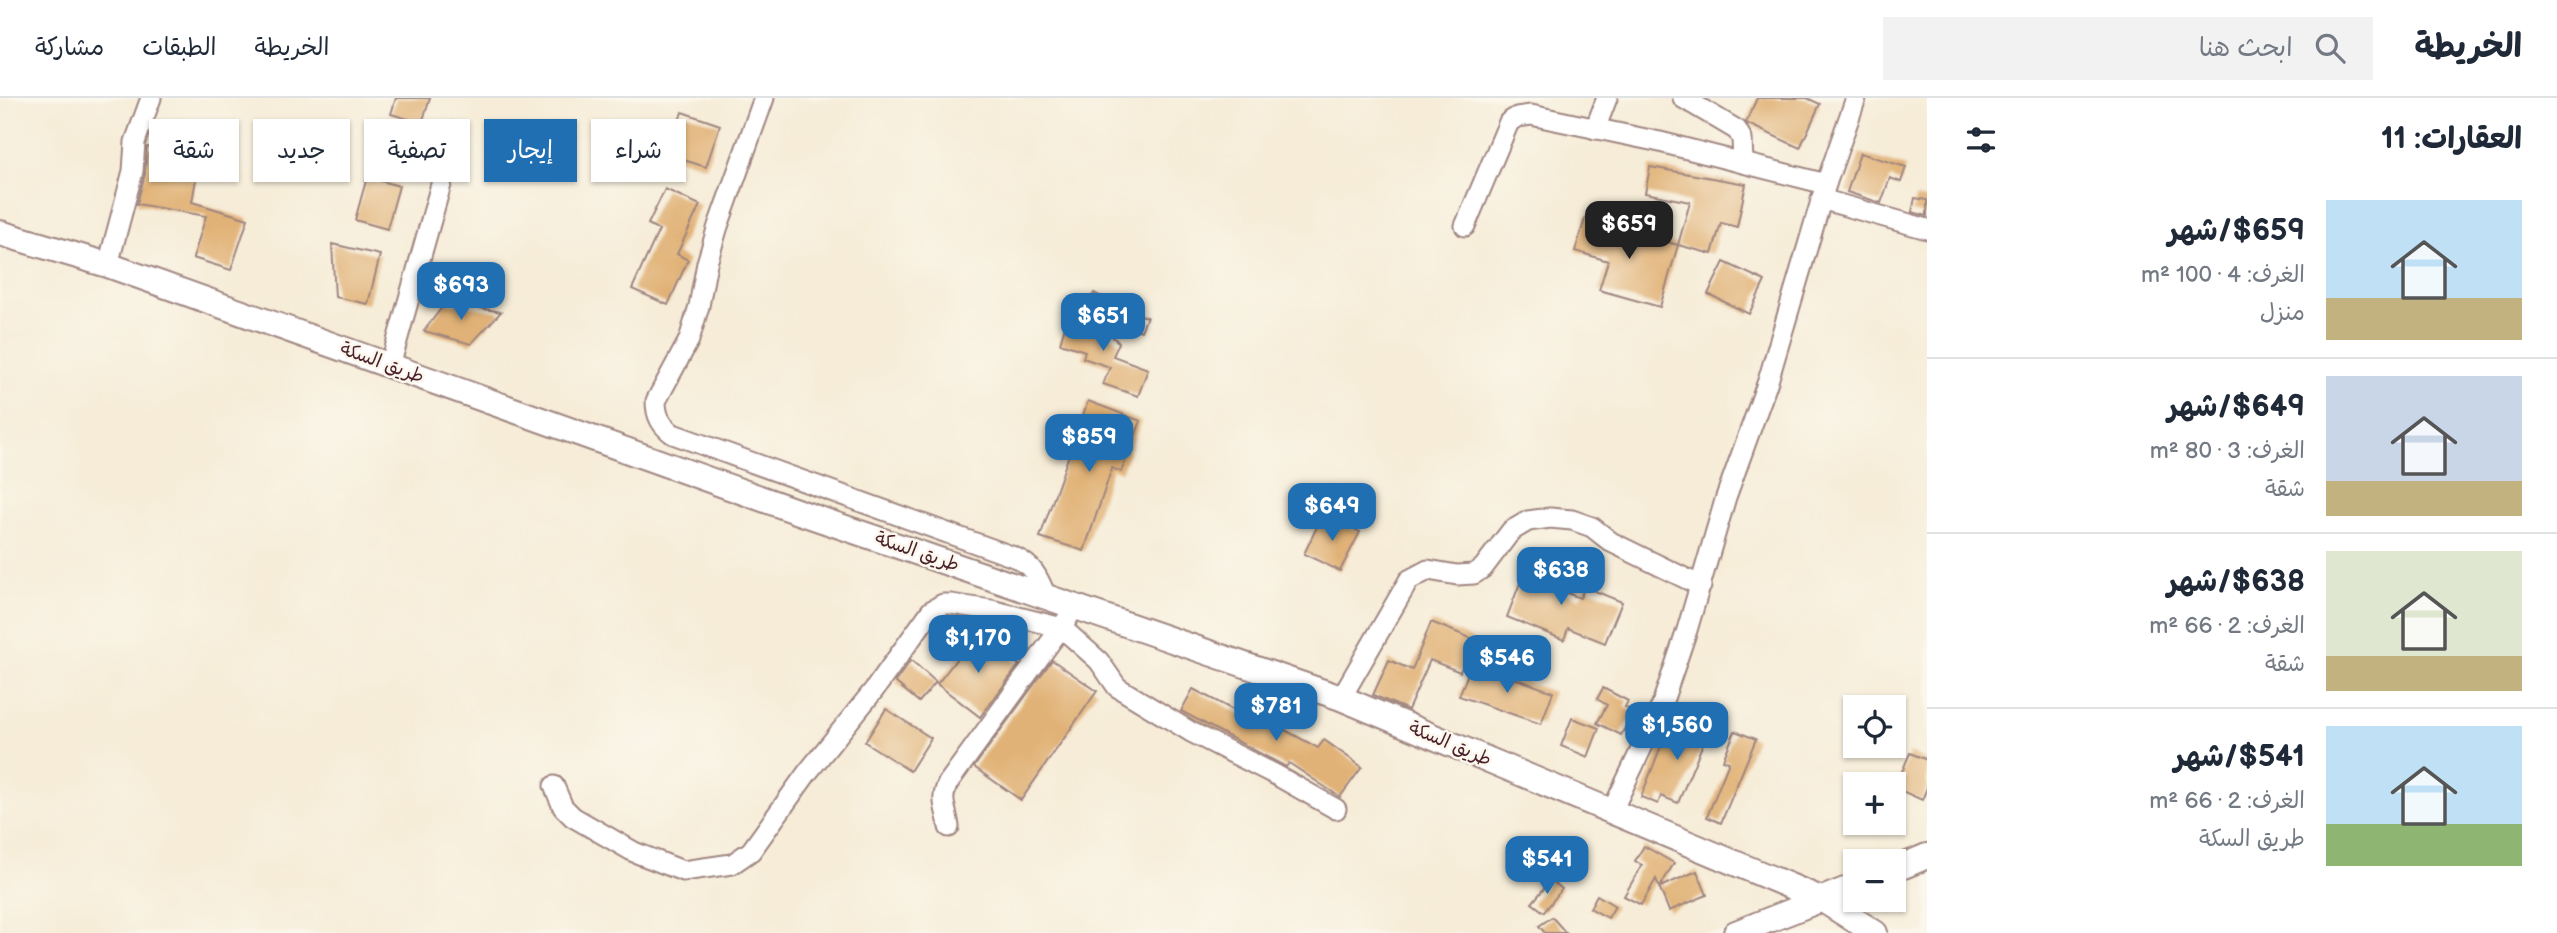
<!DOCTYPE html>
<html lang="ar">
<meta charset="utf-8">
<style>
body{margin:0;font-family:"Balsamiq Sans","Playpen Sans Arabic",sans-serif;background:#f2f2f3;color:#1f2937;direction:rtl;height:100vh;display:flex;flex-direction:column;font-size:26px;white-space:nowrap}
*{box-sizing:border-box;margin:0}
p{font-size:23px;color:#747a83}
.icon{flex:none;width:38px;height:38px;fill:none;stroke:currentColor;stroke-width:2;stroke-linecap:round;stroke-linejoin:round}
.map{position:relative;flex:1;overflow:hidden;direction:ltr}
.sheet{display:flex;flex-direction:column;background:#fff;width:630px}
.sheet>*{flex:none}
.guide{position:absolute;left:21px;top:21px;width:665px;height:63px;direction:rtl;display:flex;gap:14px}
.tools{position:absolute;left:1843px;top:597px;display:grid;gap:14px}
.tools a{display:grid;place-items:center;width:63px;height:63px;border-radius:0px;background:#fff;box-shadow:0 2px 5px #0004;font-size:35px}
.price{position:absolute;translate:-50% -60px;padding:0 16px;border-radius:14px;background:#1f6fb2;color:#fff;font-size:23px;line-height:46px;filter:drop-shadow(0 2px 4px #0008)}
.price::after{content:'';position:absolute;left:50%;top:42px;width:21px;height:16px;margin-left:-10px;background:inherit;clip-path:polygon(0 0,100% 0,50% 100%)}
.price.selected{background:#222;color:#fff}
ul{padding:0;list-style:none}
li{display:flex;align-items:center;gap:21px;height:175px;padding:0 35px}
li+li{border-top:2px solid #e0e1e3}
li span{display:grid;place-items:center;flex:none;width:196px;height:140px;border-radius:0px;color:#555}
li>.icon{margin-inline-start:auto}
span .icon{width:84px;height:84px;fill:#fffc;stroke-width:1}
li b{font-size:30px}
h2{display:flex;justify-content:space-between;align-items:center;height:84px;padding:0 35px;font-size:30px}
.tag{padding:0 24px;border-radius:0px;background:#fff;box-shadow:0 2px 5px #0004;font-size:24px;line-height:63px}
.tag.selected{background:#1f6fb2;color:#fff}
header{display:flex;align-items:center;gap:42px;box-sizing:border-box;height:98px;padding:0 35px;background:#fff;border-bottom:2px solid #e0e1e3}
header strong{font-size:33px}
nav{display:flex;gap:38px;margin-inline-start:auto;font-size:24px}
.search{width:490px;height:63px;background:#f2f2f3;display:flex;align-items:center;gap:18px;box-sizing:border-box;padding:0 24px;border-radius:0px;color:#747a83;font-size:26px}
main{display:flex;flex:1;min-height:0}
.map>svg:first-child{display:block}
.building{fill:#e1b277}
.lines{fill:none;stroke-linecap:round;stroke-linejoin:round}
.minor-casing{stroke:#a08681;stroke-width:23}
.major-casing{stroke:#a08681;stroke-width:28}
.minor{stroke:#fff;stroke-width:19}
.major{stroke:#fff;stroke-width:24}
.labels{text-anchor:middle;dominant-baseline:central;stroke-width:5;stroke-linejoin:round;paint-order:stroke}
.street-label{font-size:19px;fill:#4a1f2b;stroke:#fbf7ec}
</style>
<header>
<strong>الخريطة</strong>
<div class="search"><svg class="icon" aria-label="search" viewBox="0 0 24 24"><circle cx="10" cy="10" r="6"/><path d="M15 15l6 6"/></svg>ابحث هنا</div>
<nav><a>الخريطة</a><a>الطبقات</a><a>مشاركة</a></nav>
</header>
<main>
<section class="sheet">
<h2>العقارات: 11<svg class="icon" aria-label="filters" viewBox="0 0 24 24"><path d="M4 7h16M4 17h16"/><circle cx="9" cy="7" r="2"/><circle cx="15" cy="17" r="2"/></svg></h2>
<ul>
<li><span style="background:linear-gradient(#bfe0f5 70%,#c2b280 0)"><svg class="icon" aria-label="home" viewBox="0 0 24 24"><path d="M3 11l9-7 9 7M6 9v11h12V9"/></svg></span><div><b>$659/شهر</b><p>الغرف: 4 · 100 m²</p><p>منزل</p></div></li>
<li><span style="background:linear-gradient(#c9d6e8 75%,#c2b280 0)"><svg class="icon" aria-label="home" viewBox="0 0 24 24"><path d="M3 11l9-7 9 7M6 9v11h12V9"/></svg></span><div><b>$649/شهر</b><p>الغرف: 3 · 80 m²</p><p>شقة</p></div></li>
<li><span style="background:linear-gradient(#dfe7d0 75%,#c2b280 0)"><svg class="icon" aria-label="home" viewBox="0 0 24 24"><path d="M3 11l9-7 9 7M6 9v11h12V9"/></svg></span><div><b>$638/شهر</b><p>الغرف: 2 · 66 m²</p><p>شقة</p></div></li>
<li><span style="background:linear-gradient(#bfe0f5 70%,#8fb573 0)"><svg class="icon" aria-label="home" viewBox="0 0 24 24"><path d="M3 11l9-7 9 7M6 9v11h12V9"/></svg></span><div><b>$541/شهر</b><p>الغرف: 2 · 66 m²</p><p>طريق السكة</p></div></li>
</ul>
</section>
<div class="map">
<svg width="1927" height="835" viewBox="0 0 1927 835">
<rect width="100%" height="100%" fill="#fbf7ec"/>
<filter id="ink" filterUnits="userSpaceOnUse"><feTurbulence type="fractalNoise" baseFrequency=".0143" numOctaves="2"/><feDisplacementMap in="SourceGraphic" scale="14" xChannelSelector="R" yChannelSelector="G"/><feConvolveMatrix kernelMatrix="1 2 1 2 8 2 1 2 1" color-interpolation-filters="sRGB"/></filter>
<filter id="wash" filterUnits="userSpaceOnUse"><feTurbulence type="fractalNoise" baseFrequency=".00686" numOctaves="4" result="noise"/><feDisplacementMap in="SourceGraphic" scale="28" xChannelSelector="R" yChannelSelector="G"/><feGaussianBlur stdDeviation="1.57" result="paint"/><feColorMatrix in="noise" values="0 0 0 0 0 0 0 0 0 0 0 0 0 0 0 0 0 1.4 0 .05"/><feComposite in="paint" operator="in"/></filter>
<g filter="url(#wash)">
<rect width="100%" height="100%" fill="#f6ecd7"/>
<g id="blocks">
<g class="building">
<polygon points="396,0 430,0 422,25 391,16"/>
<polygon points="1757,0 1807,0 1820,6 1800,50 1748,26 1746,24"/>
<polygon points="682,14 720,27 706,69 668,57"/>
<polygon points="147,49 200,58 192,104 248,121 231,172 193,160 206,118 137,106 145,76"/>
<polygon points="1860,55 1906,69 1901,84 1890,80 1881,105 1847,94"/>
<polygon points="1650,69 1746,86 1737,129 1721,125 1712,156 1678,147 1690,104 1645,95"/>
<polygon points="367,79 399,88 387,131 355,122"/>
<polygon points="665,91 700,107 677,156 688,162 668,207 632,191 659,132 648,126"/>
<polygon points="1915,100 1927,102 1927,118 1912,114"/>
<polygon points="1586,118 1612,126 1611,129 1678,147 1660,209 1599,192 1608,163 1575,153"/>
<polygon points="332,146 380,157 368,206 335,199"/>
<polygon points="1724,164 1765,183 1749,216 1708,196"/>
<polygon points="1094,195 1124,211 1147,219 1141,233 1086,211"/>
<polygon points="446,204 501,214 471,246 424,233"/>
<polygon points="1085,211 1119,245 1113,258 1148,271 1138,298 1103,286 1110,269 1083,260 1085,253 1060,245 1068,218 1080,222"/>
<polygon points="1088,303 1141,323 1121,374 1112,370 1084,453 1040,439"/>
<polygon points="1323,416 1360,434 1340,473 1304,456"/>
<polygon points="1528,464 1565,478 1559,492 1580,500 1585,489 1622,504 1605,545 1568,530 1564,542 1507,519"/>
<polygon points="1431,524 1473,541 1460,574 1430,562 1408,612 1373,597 1389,562 1412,572"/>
<polygon points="977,535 1019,567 980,619 937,586"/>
<polygon points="911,562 936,584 919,604 895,584"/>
<polygon points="1052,562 1097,593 1021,702 974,669"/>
<polygon points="1471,568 1512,583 1514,580 1553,594 1541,626 1459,598"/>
<polygon points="1603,590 1628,603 1625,609 1634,614 1621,637 1597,625 1607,607 1597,601"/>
<polygon points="1193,591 1254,623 1257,617 1318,650 1324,642 1362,669 1340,699 1289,665 1286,669 1181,613"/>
<polygon points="886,611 931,640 910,673 865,644"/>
<polygon points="1689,615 1712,624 1678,705 1661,698 1658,706 1641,699 1664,641 1677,646"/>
<polygon points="1572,620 1599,630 1588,659 1561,648"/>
<polygon points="1735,633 1756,641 1721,725 1707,719 1729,664 1723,662"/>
<polygon points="1910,655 1927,662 1927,690 1922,702 1895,690"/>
<polygon points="1644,748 1674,765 1660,789 1697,773 1707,797 1669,813 1656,781 1641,807 1624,798 1642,767 1635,763"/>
<polygon points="1551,782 1562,791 1544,814 1532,805"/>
<polygon points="1597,797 1615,808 1608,820 1590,810"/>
<polygon points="1552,819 1566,835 1545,835 1539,828"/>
</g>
</g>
</g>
<g filter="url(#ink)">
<use href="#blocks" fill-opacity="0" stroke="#a08681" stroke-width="2"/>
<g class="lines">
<g class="minor-casing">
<g id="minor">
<path d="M764,0L718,128L707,165L699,208L689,242L656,303C656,318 661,327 673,336L1014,459C1033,467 1038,479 1046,498"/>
<polyline points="1683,0 1737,32 1742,41 1743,64"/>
<polyline points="1595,31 1607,0"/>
<polyline points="1821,101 1927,131"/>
<polyline points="1465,128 1509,24 1517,19 1531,17 1660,44 1826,86"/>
<polyline points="108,167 133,73 135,44 151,0"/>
<polyline points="390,268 451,51 454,34"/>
<polyline points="1341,600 1409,482 1428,472 1457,477 1474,476 1483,470 1511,433 1528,423 1550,420 1572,422 1592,429 1611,444 1701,488"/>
<polyline points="554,688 563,709 573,719 634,754 683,773 732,766 751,753 807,675 874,592 931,513 943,506 951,506 991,512 1062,530 1099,563 1117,589 1191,634 1276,677 1336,711"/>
<polyline points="1612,713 1661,609 1687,532 1726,399 1768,283 1826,86 1856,0"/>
<path d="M949,729C947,710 939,704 948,685L1068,520"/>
</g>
</g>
<g class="major-casing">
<g id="major">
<polyline points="0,135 108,167 799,414 1341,600 1823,802 1875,835"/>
<polyline points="1894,772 1927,758"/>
<polyline points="1736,835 1855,788"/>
</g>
</g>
<use href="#minor" class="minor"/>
<use href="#major" class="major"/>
</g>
</g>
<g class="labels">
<g class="street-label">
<text transform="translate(382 265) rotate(20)">طريق السكة</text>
<text transform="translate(917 454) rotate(19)">طريق السكة</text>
<text transform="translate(1450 646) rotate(23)">طريق السكة</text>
</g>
</g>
</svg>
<div class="tools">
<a><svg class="icon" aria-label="locate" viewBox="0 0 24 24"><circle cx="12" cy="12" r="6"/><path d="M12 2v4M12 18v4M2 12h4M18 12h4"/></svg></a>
<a>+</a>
<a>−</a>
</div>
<b class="price selected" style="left:1629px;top:163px">$659</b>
<b class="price" style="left:461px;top:224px">$693</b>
<b class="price" style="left:1103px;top:255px">$651</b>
<b class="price" style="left:1089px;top:376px">$859</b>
<b class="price" style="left:1332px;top:445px">$649</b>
<b class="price" style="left:1561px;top:509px">$638</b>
<b class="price" style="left:978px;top:577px">$1,170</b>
<b class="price" style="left:1507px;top:597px">$546</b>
<b class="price" style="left:1276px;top:645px">$781</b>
<b class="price" style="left:1677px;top:664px">$1,560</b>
<b class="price" style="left:1547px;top:798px">$541</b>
<div class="guide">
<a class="tag">شراء</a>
<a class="tag selected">إيجار</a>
<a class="tag">تصفية</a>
<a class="tag">جديد</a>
<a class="tag">شقة</a>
</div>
</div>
</main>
